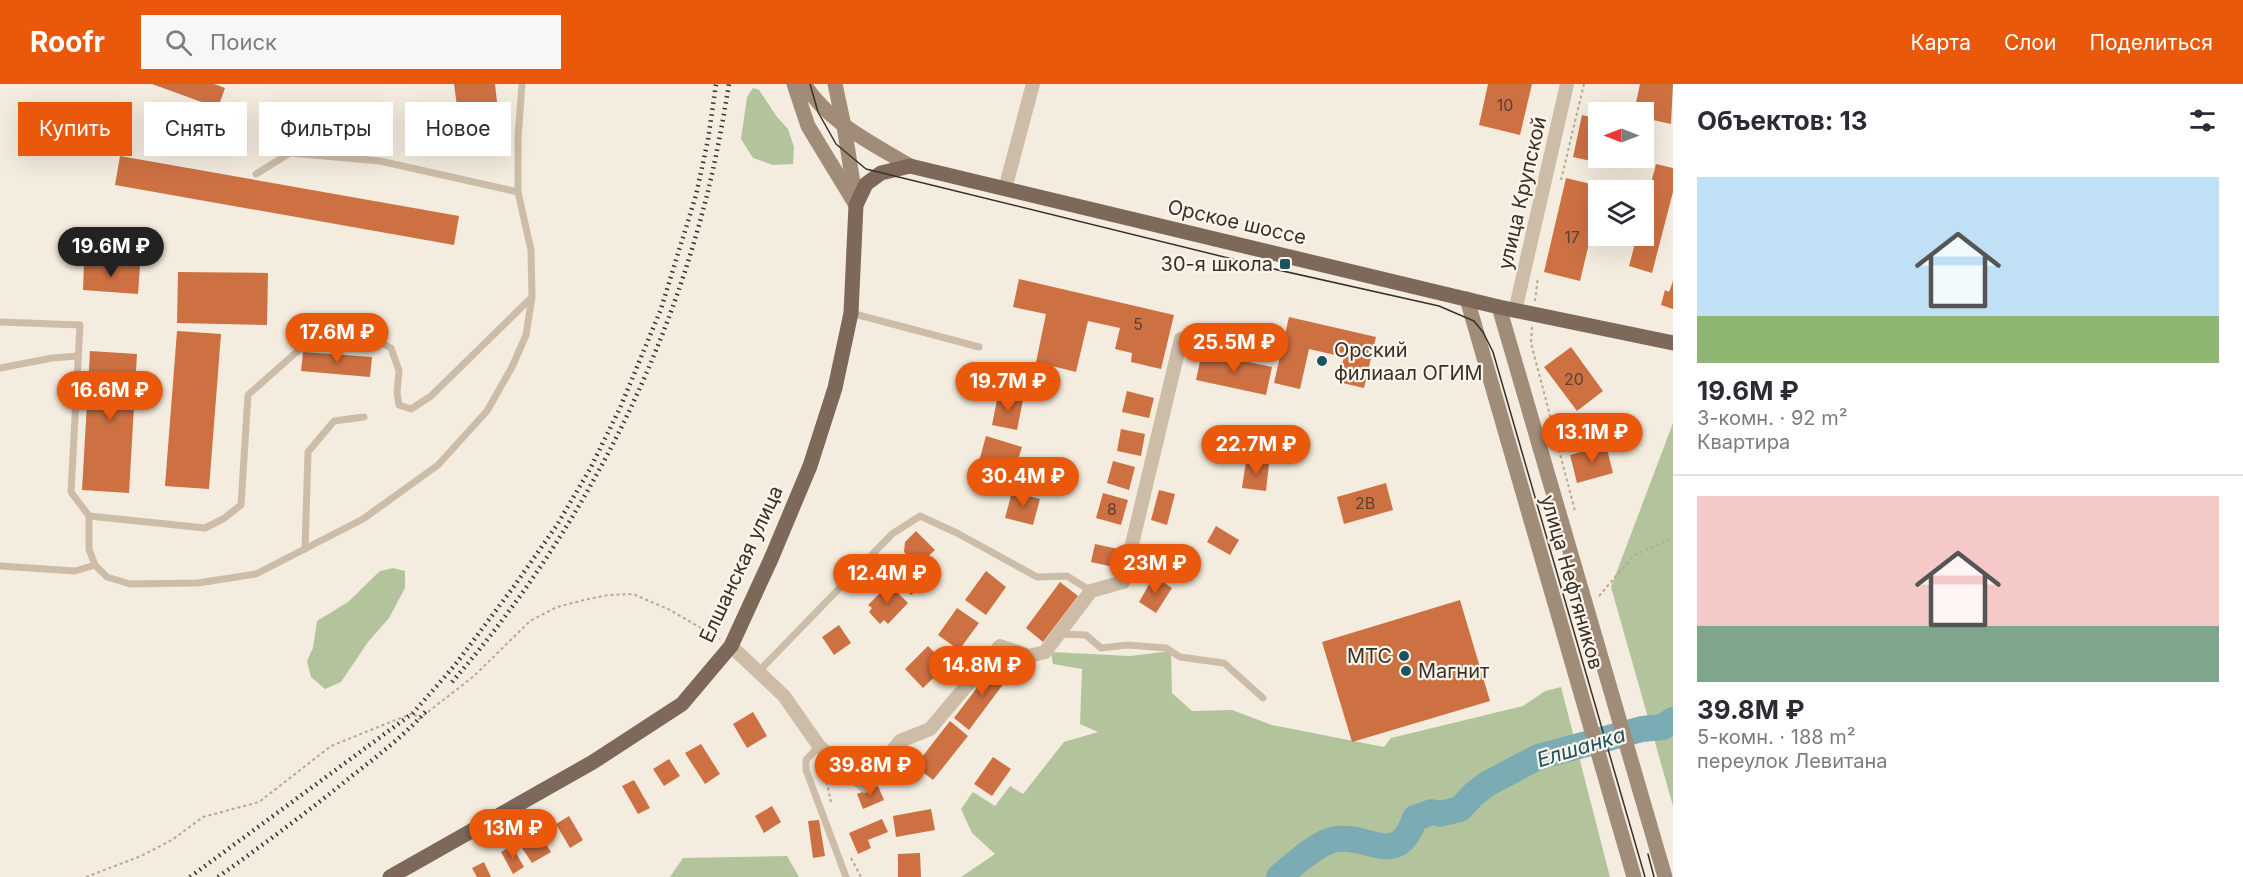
<!DOCTYPE html>
<html lang="ru">
<meta charset="utf-8">
<style>
body{margin:0;font-family:Inter,sans-serif;background:#f7f7f7;color:#2b2b33;height:100vh;display:flex;flex-direction:column;font-size:22px;white-space:nowrap}
*{box-sizing:border-box;margin:0}
p{font-size:20px;color:#7c7c81}
.icon{flex:none;width:33px;height:33px;fill:none;stroke:currentColor;stroke-width:2;stroke-linecap:round;stroke-linejoin:round}
.map{position:relative;flex:1;overflow:hidden}
.details{display:flex;flex-direction:column;background:#fff;width:570px}
.details>*{flex:none}
.banner{position:absolute;left:18px;top:18px;width:570px;height:54px;display:flex;gap:12px}
.needle{width:39px;rotate:270deg}
.fabs{position:absolute;left:1588px;top:18px;display:grid;gap:12px}
.fabs a{display:grid;place-items:center;width:66px;height:66px;border-radius:0px;background:#fff;box-shadow:0 6px 24px #0002;font-size:30px}
.price{position:absolute;translate:-50% -51px;padding:0 14px;border-radius:21px;background:#ea580c;color:#fff;font-size:20px;line-height:39px;filter:drop-shadow(0 2px 3px #0008)}
.price::after{content:'';position:absolute;left:50%;top:36px;width:18px;height:14px;margin-left:-9px;background:inherit;clip-path:polygon(0 0,100% 0,50% 100%)}
.price.selected{background:#222;color:#fff}
ul{padding:0;list-style:none}
li{display:grid;align-content:center;gap:12px;height:318px;padding:0 24px}
li+li{border-top:2px solid #e1e1e2}
li span{display:grid;place-items:center;height:186px;border-radius:0px;color:#555}
li>.icon{margin-inline-start:auto}
span .icon{width:108px;height:108px;fill:#fffc;stroke-width:1}
li b{font-size:26px}
h2{display:flex;justify-content:space-between;align-items:center;height:72px;padding:0 24px;font-size:26px}
.tag{padding:0 21px;border-radius:0px;background:#fff;box-shadow:0 6px 24px #0002;font-size:21px;line-height:54px}
.tag.selected{background:#ea580c;color:#fff}
header{display:flex;align-items:center;gap:36px;box-sizing:border-box;height:84px;padding:0 30px;background:#ea580c;color:#fff}
header strong{font-size:28px}
nav{display:flex;gap:33px;margin-inline-start:auto;font-size:21px}
.search{width:420px;height:54px;background:#f7f7f7;display:flex;align-items:center;gap:15px;box-sizing:border-box;padding:0 21px;border-radius:0px;color:#7c7c81;font-size:22px}
main{display:flex;flex:1;min-height:0}
.map>svg:first-child{display:block}
.green{fill:#b3c49c}
.lines{fill:none;stroke-linecap:round;stroke-linejoin:round}
.river{stroke:#7babb3;stroke-width:26}
.building{fill:#cd7143}
.path{stroke:#b9a792;stroke-width:2;stroke-dasharray:3 3;stroke-linecap:butt}
.service{stroke:#cdbda8;stroke-width:7}
.minor{stroke:#cdbda8;stroke-width:14}
.secondary{stroke:#a18c79;stroke-width:15}
.primary{stroke:#7d6859;stroke-width:15}
.tram{stroke:#3a3029;stroke-width:1.5}
.rail{stroke:#3a3029;stroke-width:4.5;stroke-dasharray:1.5 4.5;stroke-linecap:butt}
.poi-dot{fill:#1b545e;stroke:#fbf5eb;stroke-width:2}
.labels{text-anchor:middle;dominant-baseline:central;stroke-width:4.5;stroke-linejoin:round;paint-order:stroke}
.number-label{font-size:16px;fill:#5f4030}
.street-label{font-size:20px;fill:#3a3029;stroke:#fbf5eb}
.poi-label{font-size:20px;fill:#3a3029;stroke:#fbf5eb;text-anchor:end}
.water-label{font-size:21px;font-style:italic;fill:#1b545e;stroke:#fbf5eb}
</style>
<header>
<strong>Roofr</strong>
<div class="search"><svg class="icon" aria-label="search" viewBox="0 0 24 24"><circle cx="10" cy="10" r="6"/><path d="M15 15l6 6"/></svg>Поиск</div>
<nav><a>Карта</a><a>Слои</a><a>Поделиться</a></nav>
</header>
<main>
<div class="map">
<svg width="1673" height="793" viewBox="0 0 1673 793">
<rect width="100%" height="100%" fill="#f4ecde"/>
<g class="green">
<polygon points="753,4 759,6 777,33 788,45 794,63 793,80 773,81 753,74 741,55 747,13"/>
<polygon points="1673,339 1673,722 1611,503"/>
<polygon points="393,484 405,487 405,504 389,534 368,558 341,598 325,605 311,593 307,577 313,564 317,537 348,518 380,487"/>
<polygon points="1171,567 1172,609 1192,627 1232,626 1272,641 1384,663 1391,654 1523,622 1545,607 1561,603 1610,793 961,793 995,770 972,749 961,725 973,708 995,722 1010,702 1023,710 1064,658 1098,648 1080,640 1082,585 1053,580 1051,568 1130,572"/>
<polygon points="787,772 799,793 670,793 683,774"/>
</g>
<g class="lines">
<path class="river" d="M1279,793C1293,781 1319,757 1337,755C1372,751 1397,785 1415,734L1432,728L1440,730L1460,725L1473,711L1487,700L1538,673L1642,645L1663,643L1673,636"/>
</g>
<g class="building">
<polygon points="152,0 214,0 225,4 218,24"/>
<polygon points="454,0 495,0 497,18 457,22"/>
<polygon points="1488,0 1532,0 1520,51 1479,41"/>
<polygon points="1640,0 1673,0 1671,40 1644,34 1644,28 1634,28"/>
<polygon points="1582,31 1599,35 1599,61 1595,78 1573,73"/>
<polygon points="120,72 459,132 454,161 115,101"/>
<polygon points="1656,80 1673,84 1673,108 1652,189 1629,182 1637,152 1644,152 1644,126"/>
<polygon points="1566,94 1603,103 1602,106 1599,106 1599,118 1580,197 1544,188"/>
<polygon points="84,178 140,182 138,210 83,206"/>
<polygon points="178,188 268,189 267,241 177,239"/>
<polygon points="1019,195 1174,231 1161,285 1131,278 1132,269 1115,265 1120,244 1088,237 1076,288 1036,278 1046,230 1013,223"/>
<polygon points="1673,197 1673,225 1661,221 1665,206 1669,208"/>
<polygon points="1289,233 1376,253 1364,304 1338,298 1344,273 1309,265 1300,305 1274,299"/>
<polygon points="177,247 221,250 209,405 165,402"/>
<polygon points="1571,263 1603,307 1577,327 1544,283"/>
<polygon points="90,267 137,270 129,409 82,406"/>
<polygon points="303,268 372,273 370,293 301,287"/>
<polygon points="1202,268 1272,283 1266,311 1196,296"/>
<polygon points="1127,307 1154,314 1149,334 1122,328"/>
<polygon points="998,311 1023,316 1017,346 992,341"/>
<polygon points="1121,345 1145,350 1141,372 1117,367"/>
<polygon points="986,352 1022,363 1013,392 978,381"/>
<polygon points="1606,361 1613,389 1577,399 1570,371"/>
<polygon points="1113,377 1135,383 1129,406 1107,399"/>
<polygon points="1246,377 1269,380 1266,407 1242,404"/>
<polygon points="1386,399 1393,426 1344,440 1337,413"/>
<polygon points="1159,406 1175,410 1167,441 1151,436"/>
<polygon points="1012,408 1040,415 1033,441 1005,434"/>
<polygon points="1103,409 1128,416 1121,441 1096,434"/>
<polygon points="1216,442 1239,456 1230,471 1207,458"/>
<polygon points="916,447 935,466 924,476 938,490 918,509 916,507 911,511 899,499 904,494 901,491 914,479 904,468 905,458"/>
<polygon points="1095,460 1118,465 1113,483 1091,478"/>
<polygon points="986,487 1006,503 986,531 965,516"/>
<polygon points="1154,492 1172,504 1156,529 1139,518"/>
<polygon points="1060,498 1078,512 1043,558 1026,544"/>
<polygon points="889,500 908,519 888,540 884,536 880,540 869,528 872,524 868,521"/>
<polygon points="1460,516 1490,617 1352,658 1322,558"/>
<polygon points="957,524 979,539 959,566 938,551"/>
<polygon points="839,541 851,559 834,571 822,553"/>
<polygon points="928,562 947,581 923,604 905,585"/>
<polygon points="995,580 1010,591 969,646 954,634"/>
<polygon points="753,628 767,652 747,664 733,640"/>
<polygon points="950,637 968,652 933,696 915,682"/>
<polygon points="701,660 720,690 705,700 685,669"/>
<polygon points="901,664 911,674 894,694 883,685"/>
<polygon points="993,673 1011,685 992,712 974,700"/>
<polygon points="669,675 680,692 664,702 653,685"/>
<polygon points="634,696 650,724 638,730 622,702"/>
<polygon points="878,702 884,716 863,725 857,710"/>
<polygon points="772,722 781,738 764,749 755,732"/>
<polygon points="931,725 935,746 896,753 893,732"/>
<polygon points="569,732 583,756 570,764 556,740"/>
<polygon points="882,735 888,748 868,756 871,764 858,770 849,749"/>
<polygon points="819,736 825,772 813,774 808,737"/>
<polygon points="539,749 551,768 532,779 520,761"/>
<polygon points="512,762 524,783 513,790 501,768"/>
<polygon points="920,769 921,793 898,793 898,770"/>
<polygon points="484,778 491,793 477,793 472,784"/>
</g>
<g class="lines">
<g class="path">
<polyline points="1561,96 1584,0"/>
<polyline points="1535,217 1538,193"/>
<polyline points="1532,243 1531,259 1575,427"/>
<polyline points="1599,512 1634,471 1673,454"/>
<polyline points="824,686 831,718"/>
<polyline points="851,774 861,793"/>
<polyline points="86,793 141,772 172,756 203,733 259,718 331,662 413,629 419,635 474,592 530,537 557,523 584,516 608,511 633,510 668,525 720,555"/>
</g>
<g class="service">
<polyline points="522,0 518,54 518,108 531,166 532,213 526,251 512,283 487,327 438,381 363,435 256,490 198,499 130,500 107,493 95,481 89,465 89,432 205,444 223,435 241,421 248,311 309,257 373,254 391,264 399,287 397,309 399,321 411,325 431,312 532,213"/>
<polyline points="256,90 290,69 380,77 518,108"/>
<polyline points="851,229 979,263"/>
<polyline points="0,238 80,241 71,408 89,432"/>
<polyline points="0,284 52,274 78,272"/>
<polyline points="305,465 308,368 334,337 364,333"/>
<polyline points="0,482 75,487 95,481"/>
<polyline points="1059,550 1086,551 1101,564 1128,561 1166,564 1180,573 1224,579 1263,614"/>
<polyline points="759,587 892,450 920,432 957,449 1037,493 1067,492 1091,507"/>
<polyline points="819,662 806,676 806,686 846,793"/>
</g>
<g class="minor">
<polyline points="1005,105 1033,0"/>
<polyline points="1515,227 1567,0"/>
<polyline points="731,562 784,612 819,662 865,702 900,657 930,645 1000,562 1029,572 1045,568 1091,507 1123,498 1181,255"/>
</g>
<g class="secondary">
<polyline points="794,0 808,42 856,121"/>
<path d="M804,0C829,39 872,59 910,82"/>
<polyline points="835,0 844,42 855,112"/>
<polyline points="1467,215 1634,793"/>
<polyline points="1499,223 1665,793"/>
</g>
<polyline class="primary" points="390,793 593,678 682,620 731,562 771,475 810,382 835,304 851,229 856,121 866,100 881,89 910,82 1499,223 1673,259"/>
<g class="tram">
<polyline points="810,0 818,28 836,60 866,85 1265,183 1439,222 1474,237 1483,248 1493,268 1645,793"/>
<polyline points="1648,770 1654,793"/>
</g>
<g class="rail">
<path d="M452,598C573,459 662,290 707,111C716,75 723,37 729,0"/>
<polyline points="190,793 413,629 455,581 515,501 557,441 590,385 620,324 661,225 696,111 708,56 716,0"/>
<path d="M218,793C264,760 309,727 353,691C379,671 406,650 428,625"/>
</g>
</g>
<g class="poi-dot">
<rect x="1279" y="174" width="12" height="12" rx="3"/>
<circle cx="1322" cy="277" r="6"/>
<circle cx="1404" cy="572" r="6"/>
<circle cx="1406" cy="587" r="6"/>
</g>
<g class="labels">
<g class="number-label">
<text x="1505" y="21">10</text>
<text x="1572" y="153">17</text>
<text x="1138" y="240">5</text>
<text x="1574" y="295">20</text>
<text x="1365" y="419">2В</text>
<text x="1112" y="425">8</text>
</g>
<g class="street-label">
<text transform="translate(1522 109) rotate(-77)">улица Крупской</text>
<text transform="translate(1237 138) rotate(13)">Орское шоссе</text>
<text transform="translate(741 480) rotate(-65)">Елшанская улица</text>
<text transform="translate(1572 498) rotate(74)">улица Нефтяников</text>
</g>
<g class="poi-label">
<text x="1273" y="180">30-я школа</text>
<text x="1334" y="266" text-anchor="start">Орский<tspan x="1334" dy="23">филиаал ОГИМ</tspan></text>
<text x="1392" y="572">МТС</text>
<text x="1418" y="587" text-anchor="start">Магнит</text>
</g>
<g class="water-label">
<text transform="translate(1581 663) rotate(-17)">Елшанка</text>
</g>
</g>
</svg>
<div class="fabs">
<a><svg class="needle" viewBox="-14 -14 28 28"><path d="M0-13l5 13h-10z" fill="#e53935"/><path d="M0 13l5-13h-10z" fill="#7c7c81"/></svg></a>
<a><svg class="icon" aria-label="layers" viewBox="0 0 24 24"><path d="M12 4l9 5-9 5-9-5zM3 14l9 5 9-5"/></svg></a>
</div>
<b class="price selected" style="left:111px;top:194px">19.6M ₽</b>
<b class="price" style="left:337px;top:280px">17.6M ₽</b>
<b class="price" style="left:1234px;top:290px">25.5M ₽</b>
<b class="price" style="left:1008px;top:329px">19.7M ₽</b>
<b class="price" style="left:110px;top:338px">16.6M ₽</b>
<b class="price" style="left:1592px;top:380px">13.1M ₽</b>
<b class="price" style="left:1256px;top:392px">22.7M ₽</b>
<b class="price" style="left:1023px;top:424px">30.4M ₽</b>
<b class="price" style="left:1155px;top:511px">23M ₽</b>
<b class="price" style="left:887px;top:521px">12.4M ₽</b>
<b class="price" style="left:982px;top:613px">14.8M ₽</b>
<b class="price" style="left:870px;top:713px">39.8M ₽</b>
<b class="price" style="left:513px;top:776px">13M ₽</b>
<div class="banner">
<a class="tag selected">Купить</a>
<a class="tag">Снять</a>
<a class="tag">Фильтры</a>
<a class="tag">Новое</a>
</div>
</div>
<section class="details">
<h2>Объектов: 13<svg class="icon" aria-label="filters" viewBox="0 0 24 24"><path d="M4 7h16M4 17h16"/><circle cx="9" cy="7" r="2"/><circle cx="15" cy="17" r="2"/></svg></h2>
<ul>
<li><span style="background:linear-gradient(#bfe0f5 75%,#8fb573 0)"><svg class="icon" aria-label="home" viewBox="0 0 24 24"><path d="M3 11l9-7 9 7M6 9v11h12V9"/></svg></span><div><b>19.6M ₽</b><p>3-комн. · 92 m²</p><p>Квартира</p></div></li>
<li><span style="background:linear-gradient(#f6c9c9 70%,#7fa58c 0)"><svg class="icon" aria-label="home" viewBox="0 0 24 24"><path d="M3 11l9-7 9 7M6 9v11h12V9"/></svg></span><div><b>39.8M ₽</b><p>5-комн. · 188 m²</p><p>переулок Левитана</p></div></li>
</ul>
</section>
</main>
